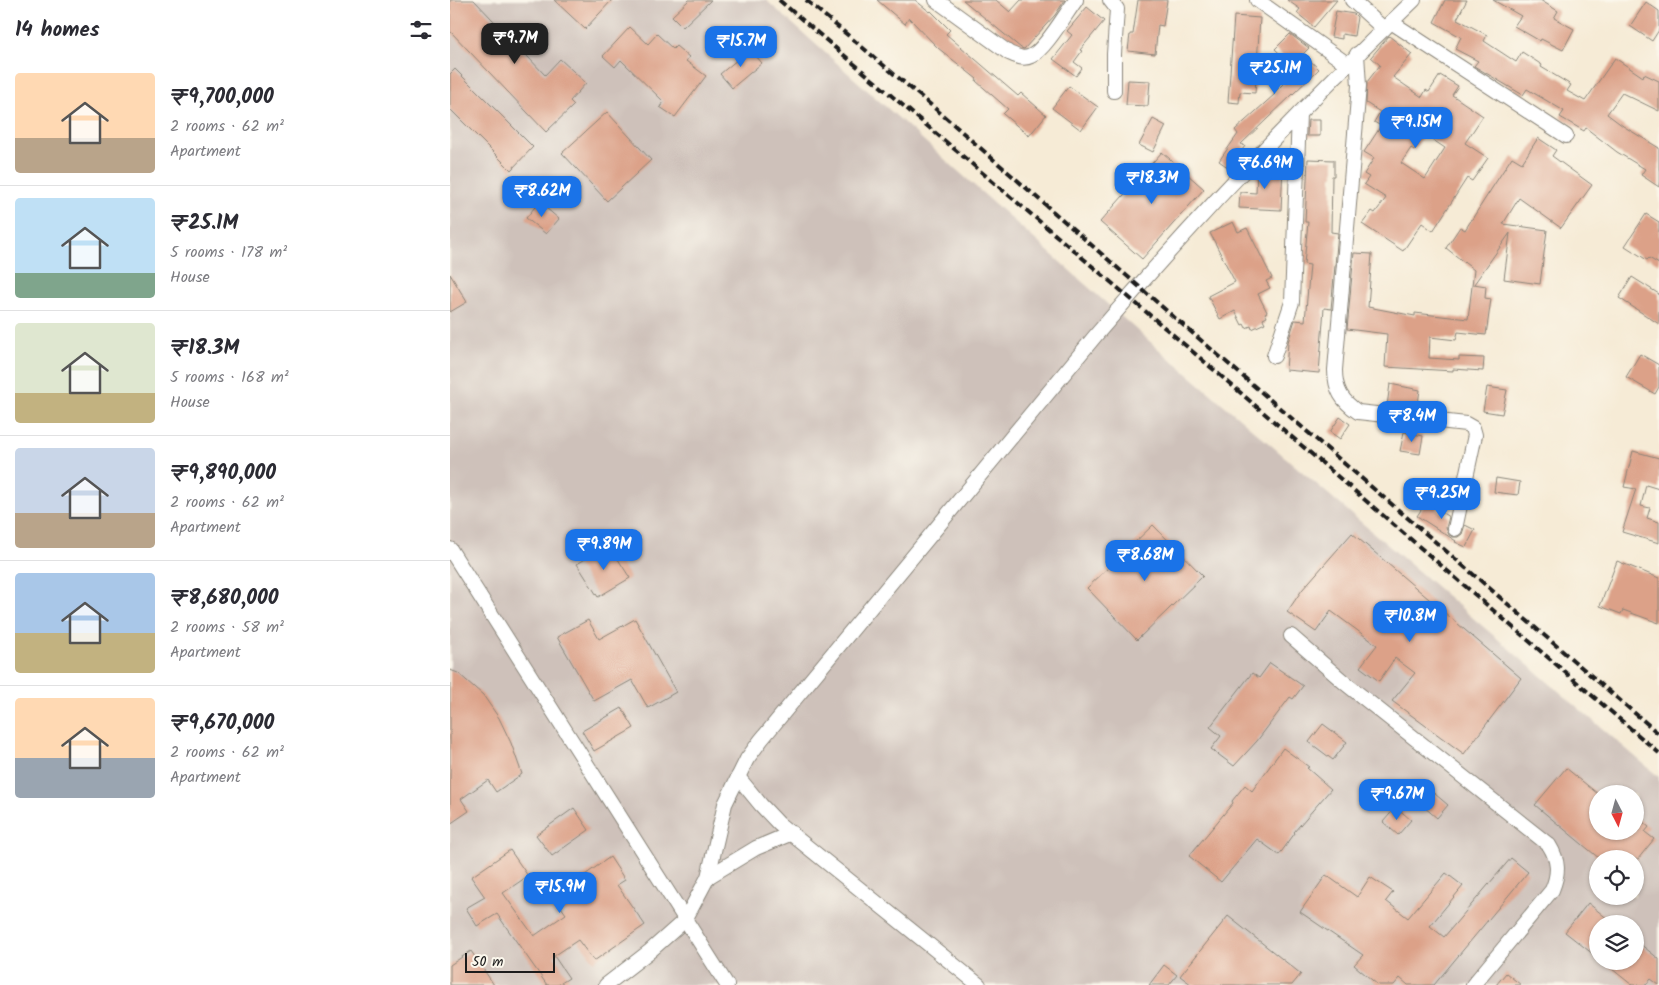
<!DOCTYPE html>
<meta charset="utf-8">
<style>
body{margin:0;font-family:Kalam,sans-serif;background:#f2f2f3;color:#2b2b33;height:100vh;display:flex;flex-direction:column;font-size:19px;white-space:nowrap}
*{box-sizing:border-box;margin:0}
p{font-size:16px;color:#7c7c81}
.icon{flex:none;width:28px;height:28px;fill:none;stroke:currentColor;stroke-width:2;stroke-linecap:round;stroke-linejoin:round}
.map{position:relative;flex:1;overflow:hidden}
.side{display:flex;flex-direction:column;background:#fff;width:450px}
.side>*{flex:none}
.needle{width:32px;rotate:174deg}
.tools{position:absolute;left:1139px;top:785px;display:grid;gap:10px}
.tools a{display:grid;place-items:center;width:55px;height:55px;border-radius:50%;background:#fff;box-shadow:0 1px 4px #0004;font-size:25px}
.scale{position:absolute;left:15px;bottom:12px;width:90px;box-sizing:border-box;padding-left:5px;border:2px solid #1c1c1c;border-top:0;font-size:14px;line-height:18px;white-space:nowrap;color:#1c1c1c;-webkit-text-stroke:4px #fbf7ec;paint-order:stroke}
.price{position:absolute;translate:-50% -42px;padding:0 11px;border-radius:10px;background:#1a73e8;color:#fff;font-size:16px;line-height:32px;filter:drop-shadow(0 1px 2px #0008)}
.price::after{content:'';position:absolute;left:50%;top:30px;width:15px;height:11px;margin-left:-8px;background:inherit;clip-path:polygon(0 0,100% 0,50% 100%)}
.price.on{background:#222;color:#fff}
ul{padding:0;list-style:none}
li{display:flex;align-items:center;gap:15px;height:125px;padding:0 15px}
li+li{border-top:1px solid #e1e1e2}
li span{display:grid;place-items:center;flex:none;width:140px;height:100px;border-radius:5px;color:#555}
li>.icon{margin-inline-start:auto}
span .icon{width:60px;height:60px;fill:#fffc;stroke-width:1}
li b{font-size:21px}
h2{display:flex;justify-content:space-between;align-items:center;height:60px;padding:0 15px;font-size:21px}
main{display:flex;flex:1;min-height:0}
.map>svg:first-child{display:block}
.industrial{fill:#cec1ba;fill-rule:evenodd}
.building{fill:#dca188;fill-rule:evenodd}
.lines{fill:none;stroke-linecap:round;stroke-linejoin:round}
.minor-casing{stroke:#898479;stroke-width:16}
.minor{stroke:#fff;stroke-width:14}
.rail{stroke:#1c1c1c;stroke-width:4;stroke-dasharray:8 4;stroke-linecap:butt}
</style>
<main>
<section class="side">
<h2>14 homes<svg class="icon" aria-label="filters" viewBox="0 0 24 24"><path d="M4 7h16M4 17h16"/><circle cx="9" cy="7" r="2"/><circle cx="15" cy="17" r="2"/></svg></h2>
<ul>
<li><span style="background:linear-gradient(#ffd9b3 65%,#b9a48a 0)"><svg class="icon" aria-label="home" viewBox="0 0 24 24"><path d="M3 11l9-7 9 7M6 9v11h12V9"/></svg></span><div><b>₹9,700,000</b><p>2 rooms · 62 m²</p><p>Apartment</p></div></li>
<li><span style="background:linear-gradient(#bfe0f5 75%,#7fa58c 0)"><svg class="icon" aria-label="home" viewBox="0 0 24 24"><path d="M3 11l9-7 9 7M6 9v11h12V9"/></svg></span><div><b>₹25.1M</b><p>5 rooms · 178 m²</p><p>House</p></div></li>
<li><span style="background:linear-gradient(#dfe7d0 70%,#c2b280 0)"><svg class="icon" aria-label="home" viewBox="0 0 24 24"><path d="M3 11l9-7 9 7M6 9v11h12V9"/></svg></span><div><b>₹18.3M</b><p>5 rooms · 168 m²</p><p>House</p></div></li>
<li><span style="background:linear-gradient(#c9d6e8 65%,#b9a48a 0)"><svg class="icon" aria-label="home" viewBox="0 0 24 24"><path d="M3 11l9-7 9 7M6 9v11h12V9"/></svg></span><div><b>₹9,890,000</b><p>2 rooms · 62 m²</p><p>Apartment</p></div></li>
<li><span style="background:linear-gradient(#a9c7e8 60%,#c2b280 0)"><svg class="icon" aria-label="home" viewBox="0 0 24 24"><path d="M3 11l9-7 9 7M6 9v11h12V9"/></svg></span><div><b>₹8,680,000</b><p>2 rooms · 58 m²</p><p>Apartment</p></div></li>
<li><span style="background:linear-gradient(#ffd9b3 60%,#9aa5b1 0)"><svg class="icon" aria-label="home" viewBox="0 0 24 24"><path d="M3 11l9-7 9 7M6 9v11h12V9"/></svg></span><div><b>₹9,670,000</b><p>2 rooms · 62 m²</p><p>Apartment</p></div></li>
</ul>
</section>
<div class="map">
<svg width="1209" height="985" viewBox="0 0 1209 985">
<rect width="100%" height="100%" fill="#fbf7ec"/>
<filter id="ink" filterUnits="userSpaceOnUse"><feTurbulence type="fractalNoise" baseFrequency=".02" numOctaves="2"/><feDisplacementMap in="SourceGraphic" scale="10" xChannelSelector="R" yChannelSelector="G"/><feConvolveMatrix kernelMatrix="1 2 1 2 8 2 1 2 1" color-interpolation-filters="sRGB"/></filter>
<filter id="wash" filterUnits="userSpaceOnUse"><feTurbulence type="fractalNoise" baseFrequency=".0096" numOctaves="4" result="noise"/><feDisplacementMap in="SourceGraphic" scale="20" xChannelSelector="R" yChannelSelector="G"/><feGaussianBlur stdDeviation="1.12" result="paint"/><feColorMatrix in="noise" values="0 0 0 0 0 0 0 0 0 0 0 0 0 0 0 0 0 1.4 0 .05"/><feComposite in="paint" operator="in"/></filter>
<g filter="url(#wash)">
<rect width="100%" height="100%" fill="#f6ebd6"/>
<path class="industrial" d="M0,0H316L691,334L1209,777V985H0ZM1148,794H1185V831H1148ZM1148,859H1185V896H1148ZM1148,924H1185V961H1148Z"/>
<g id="blocks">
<g class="building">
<polygon points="0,0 24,0 95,75 110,59 136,83 120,101 124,105 96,132 0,31"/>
<polygon points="104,0 162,0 135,29"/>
<polygon points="239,0 261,0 233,27 222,16"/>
<polygon points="427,0 465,0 480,12 481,11 500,30 496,34 568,96 571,93 596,115 579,136 553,114 558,109 526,81 527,79 488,48 459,18 455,24"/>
<polygon points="513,0 546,0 560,12 571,0 615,0 605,15 574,49 571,48"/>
<polygon points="688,0 717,0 713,26 708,25 705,54 678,51 680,34 683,34"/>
<polygon points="837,0 887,0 864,27 847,13 850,9"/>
<polygon points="995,0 1017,0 1007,19 1037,35 1034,41 1066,62 1072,52 1092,65 1091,67 1121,85 1117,91 1135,101 1165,58 1193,77 1194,74 1209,81 1209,111 1172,93 1157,114 1173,126 1209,148 1209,187 1191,175 1195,169 1167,152 1136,128 1134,131 1110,117 1114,111 1077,89 1073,95 1024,66 1028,61 1005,49 1011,37 984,22"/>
<polygon points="1043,0 1090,0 1108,11 1104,18 1124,29 1113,50 1091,39 1090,41 1064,26 1071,16"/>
<polygon points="1196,2 1209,11 1209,30 1202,41 1180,26"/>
<polygon points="637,7 654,21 630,50 632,51 624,62 632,68 626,76 603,59 622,35 617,31"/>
<polygon points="886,11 904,14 907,17 904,36 892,34 892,39 881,37"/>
<polygon points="784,16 810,18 805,93 790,92 789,103 778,102"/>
<polygon points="180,27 198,44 207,34 223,49 226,46 239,57 236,61 256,76 225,117 210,107 214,102 171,60 165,67 153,56"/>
<polygon points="840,34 859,48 853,54 869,69 791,144 795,146 779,168 769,161 788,134 785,130 825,94 823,94 847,70 825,49"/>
<path d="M939,36L962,54L943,77L972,97L976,90L979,92L990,75L1008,86L1002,95L1033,116L1015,143L1038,158L1022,181L1017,178L983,231L972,223L953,251L912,224L922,211L925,213L936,198L914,184L919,177L914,174L924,158L914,152L931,126L924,122L930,112L916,103L917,82L930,65L921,57ZM974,134L995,148L975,179L951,163L961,148L964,150Z"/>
<polygon points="300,49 312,63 282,88 270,74"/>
<polygon points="5,69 83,147 61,170 0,109 0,74"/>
<polygon points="678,80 700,81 698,106 676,105"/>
<polygon points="619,86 648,107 631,130 602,108"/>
<polygon points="157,112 201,160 157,201 112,153"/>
<polygon points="703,119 716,126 703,152 689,145"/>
<polygon points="858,120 870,120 870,136 857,136"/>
<polygon points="1088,138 1106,150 1102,156 1142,185 1111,228 1069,198 1053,224 1097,230 1090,284 1054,279 1060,233 1024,284 1036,286 1035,298 1041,299 1036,335 1008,332 1006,340 980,337 979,358 1009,360 1009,357 1034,358 1033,371 1003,369 1003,371 935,367 937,334 897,329 904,253 922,254 918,307 965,316 965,313 1018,319 1024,270 996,248 1010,227 1015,230 1062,157 1072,163"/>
<polygon points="712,152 754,189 692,259 650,222"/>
<polygon points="858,159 884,160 884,176 882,176 881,232 888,233 881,309 874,308 869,373 836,370 838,342 845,320 855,321 860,265 854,264 858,222 855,222"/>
<polygon points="811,165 833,166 831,210 789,208 790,192 806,193 807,170"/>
<polygon points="89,202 109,219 96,234 76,218"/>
<polygon points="1196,214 1209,222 1209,264 1199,258 1197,260 1175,246"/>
<polygon points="783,222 788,232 797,228 822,278 816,281 820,288 808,294 817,312 815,313 817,317 813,319 815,323 802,329 801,326 796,328 794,324 792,325 785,311 770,319 758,296 785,282 760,233"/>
<polygon points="0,274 17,302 0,312"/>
<polygon points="1182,277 1209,294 1209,324 1169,298"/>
<polygon points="1190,354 1209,365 1209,387 1205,394 1176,377"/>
<polygon points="940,384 970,390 967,410 937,406"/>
<polygon points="1037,387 1057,390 1052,414 1033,411"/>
<polygon points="890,417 900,424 890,439 880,432"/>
<polygon points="954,432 973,436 970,454 950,451"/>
<polygon points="1183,451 1209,458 1209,489 1196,485 1191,506 1200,508 1197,518 1209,522 1209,543 1172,532 1186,489 1174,487"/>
<polygon points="1046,478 1070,482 1068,495 1044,492"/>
<polygon points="983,492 993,499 986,509 999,517 996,528 999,535 1003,537 1008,537 1012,534 1015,525 1025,530 1016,547 1005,542 1006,541 967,516"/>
<polygon points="703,525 753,576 687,640 637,588"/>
<polygon points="902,533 1071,678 1014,754 942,701 965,673 945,658 929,681 910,667 927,645 881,611 866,632 837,612 852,590"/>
<polygon points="159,545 180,578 148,597 127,564"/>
<polygon points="1167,561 1209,578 1209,623 1173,610 1171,614 1150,606"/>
<polygon points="185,619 226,692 198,708 182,680 144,701 107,637 138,620 149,639"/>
<polygon points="820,663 853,686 843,699 840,697 807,741 784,766 761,749 771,736 760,727 802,673 809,678"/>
<polygon points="0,670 8,673 33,695 49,718 61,743 72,774 46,792 38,780 11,799 19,811 0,824"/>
<polygon points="172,708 184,728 144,751 132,731"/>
<polygon points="873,724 897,742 883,760 859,742"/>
<polygon points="833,748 859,767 857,768 881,789 844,832 845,833 829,855 807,839 771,882 739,856 783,803 782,801 795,785 802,791"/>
<polygon points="1116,768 1148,794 1148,831 1185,831 1185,823 1189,819 1199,827 1195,832 1204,839 1188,859 1150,859 1085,805"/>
<polygon points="972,783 998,805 987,818 961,796"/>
<polygon points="946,807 961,820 948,835 933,822"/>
<polygon points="124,808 139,830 102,856 86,835"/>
<polygon points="60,850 78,876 53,893 84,936 116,914 104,897 160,857 175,880 167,885 195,925 144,961 128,940 104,956 119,978 108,985 97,985 47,914 27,926 16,908 35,897 21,877"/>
<polygon points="1061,858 1078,872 984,985 958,985 950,978 944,985 928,985 904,965 913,955 850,912 876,875 907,897 920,877 943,892 936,901 958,918 996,873 1013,886 980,926 994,937"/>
<polygon points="1138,903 1164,924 1148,924 1148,958 1115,932"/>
<polygon points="778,916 851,974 842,985 742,985 730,976"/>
<polygon points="1185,940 1209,959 1209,985 1201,979 1196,985 1182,985 1152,961 1185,961"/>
<polygon points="21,951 44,985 0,985 0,965"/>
<polygon points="714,965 727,975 719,985 699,985"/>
<polygon points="1056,973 1071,985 1046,985"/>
</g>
</g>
</g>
<g filter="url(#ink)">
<use href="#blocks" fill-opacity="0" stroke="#898479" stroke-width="1"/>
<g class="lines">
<g class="minor-casing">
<g id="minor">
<path d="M486,0L559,53C566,56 573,60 581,56C595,50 616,13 626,0"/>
<polyline points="660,0 667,9 664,54 664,91"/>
<polyline points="807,0 897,64"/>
<polyline points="902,0 934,29"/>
<polyline points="941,22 1116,136"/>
<path d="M907,54L909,86L885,370C885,390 892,401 908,412L1016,424L1023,428L1025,435L1005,529"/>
<polyline points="824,356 842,302 849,114"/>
<polyline points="0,549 277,985"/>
<path d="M841,636L895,683L1099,845C1109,861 1109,873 1102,890L1023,985"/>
<polyline points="288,777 311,805 329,824 529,985"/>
<polyline points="258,877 306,848 342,833"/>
<path d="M156,985L200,951L235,920L258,877L275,804L297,759L311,740L646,335C746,218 853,106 964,0"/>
</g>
</g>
<use href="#minor" class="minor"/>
<g class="rail">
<polyline points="329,0 735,345 1209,753"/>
<polyline points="356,0 488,111 725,318 1209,734"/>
</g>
</g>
</g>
</svg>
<div class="tools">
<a><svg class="needle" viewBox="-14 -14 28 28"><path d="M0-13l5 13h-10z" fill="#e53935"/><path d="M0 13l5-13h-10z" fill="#7c7c81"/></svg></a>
<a><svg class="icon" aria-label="locate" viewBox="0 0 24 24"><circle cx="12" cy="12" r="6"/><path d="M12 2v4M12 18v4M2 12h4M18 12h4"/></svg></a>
<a><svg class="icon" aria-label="layers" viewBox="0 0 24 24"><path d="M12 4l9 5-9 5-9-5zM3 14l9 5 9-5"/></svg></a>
</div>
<div class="scale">50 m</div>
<b class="price on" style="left:65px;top:65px">₹9.7M</b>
<b class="price" style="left:291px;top:68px">₹15.7M</b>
<b class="price" style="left:825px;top:95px">₹25.1M</b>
<b class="price" style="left:966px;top:149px">₹9.15M</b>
<b class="price" style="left:815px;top:190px">₹6.69M</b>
<b class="price" style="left:702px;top:205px">₹18.3M</b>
<b class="price" style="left:92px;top:218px">₹8.62M</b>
<b class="price" style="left:962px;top:443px">₹8.4M</b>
<b class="price" style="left:992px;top:520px">₹9.25M</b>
<b class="price" style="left:154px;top:571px">₹9.89M</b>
<b class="price" style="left:695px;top:582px">₹8.68M</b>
<b class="price" style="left:960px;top:643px">₹10.8M</b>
<b class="price" style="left:947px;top:821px">₹9.67M</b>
<b class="price" style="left:110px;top:914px">₹15.9M</b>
</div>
</main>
